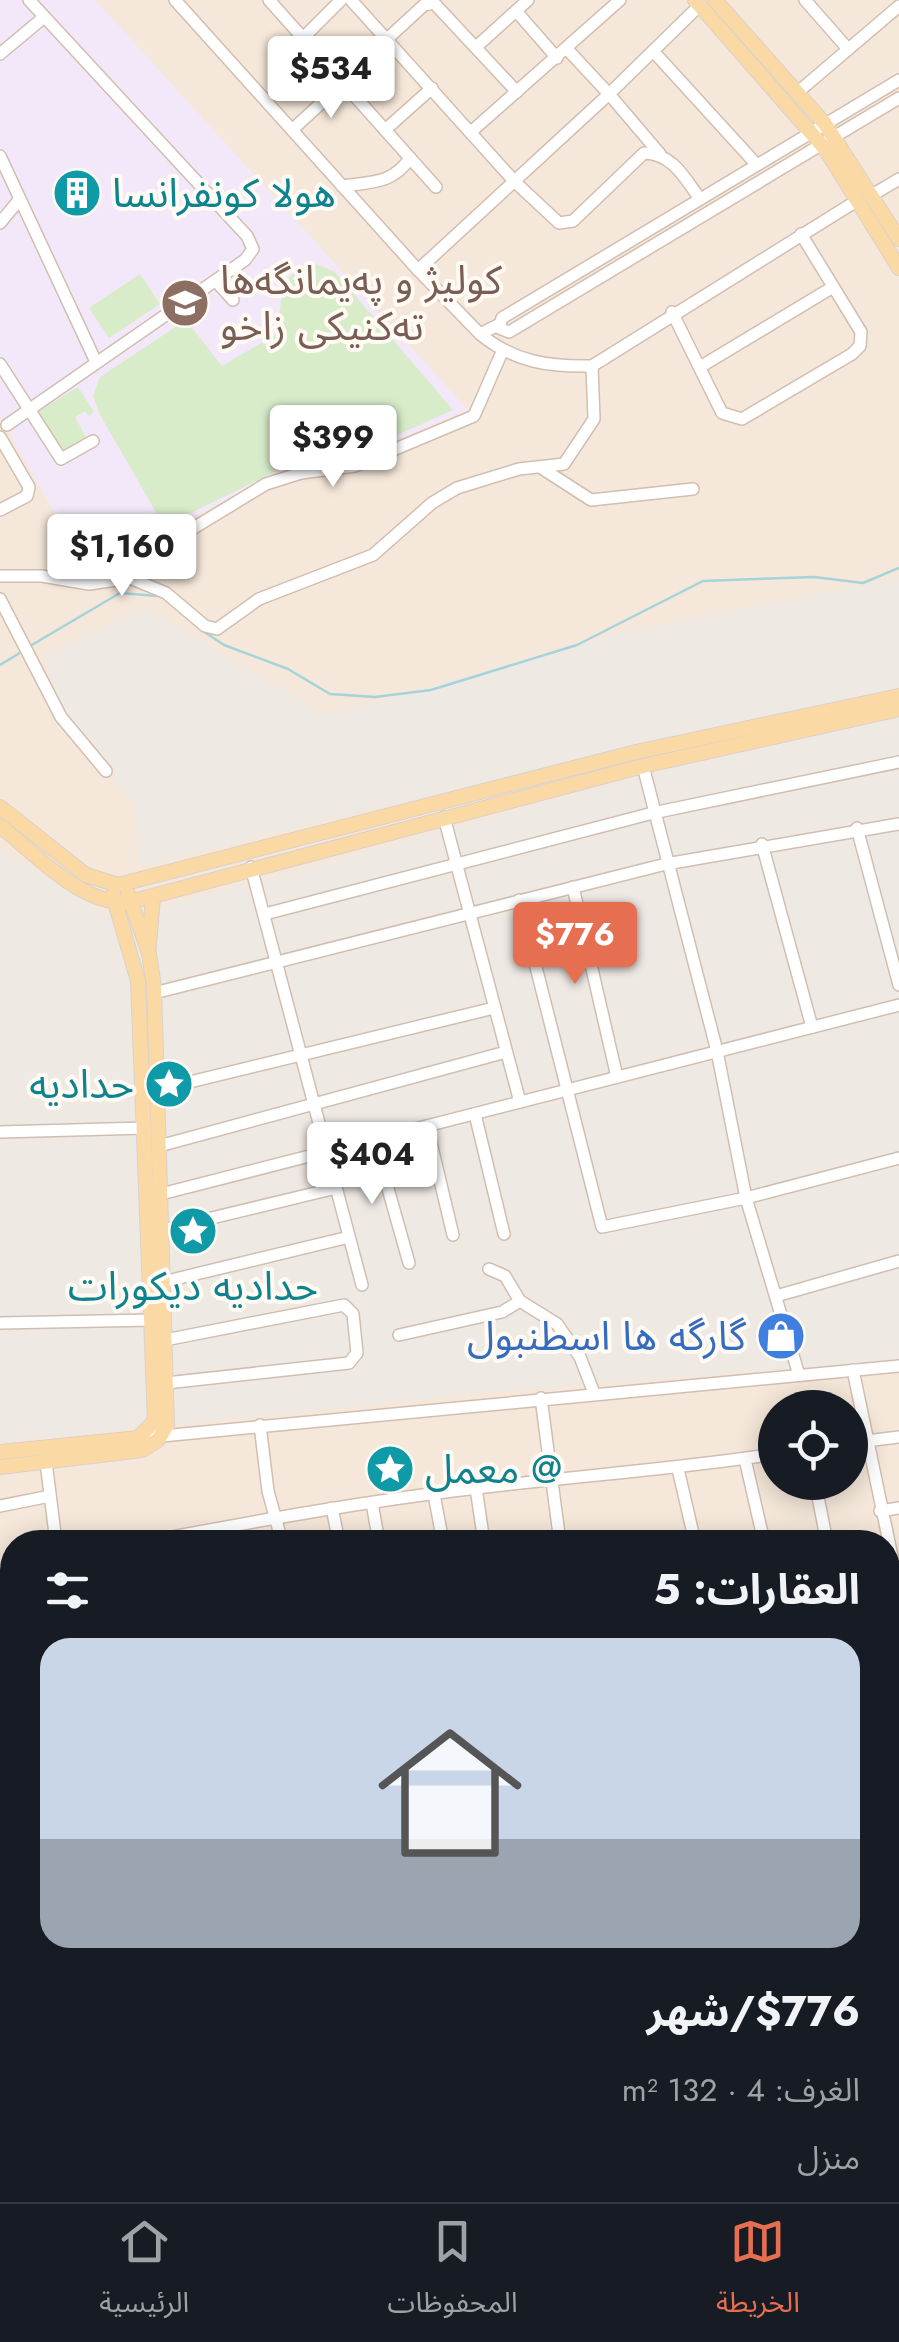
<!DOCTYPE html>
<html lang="ar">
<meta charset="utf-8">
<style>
body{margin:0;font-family:Jost,"Noto Sans Arabic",sans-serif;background:#242831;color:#f1f3f6;direction:rtl;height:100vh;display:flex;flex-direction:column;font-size:38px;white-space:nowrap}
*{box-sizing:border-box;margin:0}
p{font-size:32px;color:#9ea1a6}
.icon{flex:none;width:55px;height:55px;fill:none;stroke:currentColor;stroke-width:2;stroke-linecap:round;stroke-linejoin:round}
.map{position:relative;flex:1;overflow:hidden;direction:ltr}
.sheet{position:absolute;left:0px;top:1530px;width:900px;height:672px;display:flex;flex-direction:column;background:#171b24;border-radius:40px 40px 0 0;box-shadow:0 5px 25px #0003;direction:rtl}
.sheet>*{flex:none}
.buttons{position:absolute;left:758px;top:1390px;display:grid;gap:20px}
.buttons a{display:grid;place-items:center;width:110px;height:110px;border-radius:50%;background:#171b24;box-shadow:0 5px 25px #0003;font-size:50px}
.price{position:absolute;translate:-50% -85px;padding:0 22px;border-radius:10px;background:#fff;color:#222;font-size:32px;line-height:65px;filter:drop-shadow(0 2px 5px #0008)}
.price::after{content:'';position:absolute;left:50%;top:60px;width:30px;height:22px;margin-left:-15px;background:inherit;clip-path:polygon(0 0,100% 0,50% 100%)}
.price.on{background:#e76f51;color:#fff}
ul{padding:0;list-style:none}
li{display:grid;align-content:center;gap:20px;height:530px;padding:0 40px}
li span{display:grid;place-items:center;height:310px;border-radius:30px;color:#555}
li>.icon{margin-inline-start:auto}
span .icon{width:180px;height:180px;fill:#fffc;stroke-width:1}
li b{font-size:42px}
h2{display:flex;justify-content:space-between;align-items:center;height:120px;padding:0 40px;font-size:42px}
.menu{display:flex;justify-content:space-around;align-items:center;height:140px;border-top:2px solid #363941;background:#171b24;font-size:28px;color:#9ea1a6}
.menu a{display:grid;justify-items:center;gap:5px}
.menu .on{color:#e76f51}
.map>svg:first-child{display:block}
.residential{fill:#f5e8da;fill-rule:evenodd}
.industrial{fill:#efe9e4}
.education{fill:#f3e8fa}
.green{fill:#d8ecc9}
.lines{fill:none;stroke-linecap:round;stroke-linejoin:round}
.stream{stroke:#a5d3da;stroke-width:2.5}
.minor-casing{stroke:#d1beb0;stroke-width:14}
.major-casing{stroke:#dad1cd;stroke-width:16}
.minor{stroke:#fff;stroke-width:11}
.major{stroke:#fbd9a5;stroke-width:14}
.labels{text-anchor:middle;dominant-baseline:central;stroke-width:8;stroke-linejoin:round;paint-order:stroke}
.culture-label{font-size:40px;fill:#0d838f;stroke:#fffaf3;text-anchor:start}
.education-label{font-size:40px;fill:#785e54;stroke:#fffaf3;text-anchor:start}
.shop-label{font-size:40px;fill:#366cbe;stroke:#fffaf3;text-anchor:end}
</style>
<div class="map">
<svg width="899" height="2202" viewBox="0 0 899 2202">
<rect width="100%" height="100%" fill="#fdf6ec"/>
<path class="residential" d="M0,0H899V2202H0ZM775,1408H850V1482H775ZM12,1542H888V2190H12Z"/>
<g class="industrial">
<polygon points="899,578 899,687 637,745 138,866 135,805 65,716 43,655 146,608 326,716 628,631"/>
<polygon points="899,714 899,1360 511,1390 0,1442 0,849 106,916 160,908 629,779"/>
</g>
<polygon class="education" points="0,0 95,0 468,410 370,451 275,473 89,574 0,416"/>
<g class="green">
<path d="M316,264L335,272L453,410L368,448L283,468L164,526L100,415L93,396L100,377L186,320L222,366L275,335C285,306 274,270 316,264Z"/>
<polygon points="140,274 160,304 109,338 89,308"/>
<polygon points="78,387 94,412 89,416 85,411 75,417 86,437 61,452 36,413"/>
</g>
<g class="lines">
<g class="stream">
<polyline points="203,631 224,645 288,669 330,694 375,697 431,690 577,645 703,581 814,577 863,583 899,568"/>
<polyline points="30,646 120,593 157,596"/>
<polyline points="0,665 23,651"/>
</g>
<g class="minor-casing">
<g id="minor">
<polyline points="175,0 418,270 609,94 567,49"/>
<polyline points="269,0 436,187"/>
<path d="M351,0L515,182L559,223L573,221L644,153C673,154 684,177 700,199"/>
<polyline points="805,0 848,49"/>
<polyline points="516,11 557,58"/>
<polyline points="303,38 341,0"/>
<polyline points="386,40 424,5 434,3 517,92"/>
<polyline points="476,47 528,0"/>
<polyline points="653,51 757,165"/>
<polyline points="0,54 43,18"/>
<polyline points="899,80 502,318 499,328 509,332 899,98"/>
<polyline points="798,92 899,6"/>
<polyline points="292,130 343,83"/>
<polyline points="385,130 432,88"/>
<polyline points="472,131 620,0"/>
<polyline points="660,154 609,94 700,5"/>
<polyline points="0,156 96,362"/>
<path d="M342,186C371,182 393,184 410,158"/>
<polyline points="872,195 899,179"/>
<polyline points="0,223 19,200"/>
<polyline points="418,270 480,334 498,325"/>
<polyline points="216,281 233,300"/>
<polyline points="672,312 722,413 742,419 852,354 860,346 861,332 801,234"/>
<path d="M480,334C514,362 549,367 592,366L858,200"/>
<polyline points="0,364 61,459 93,441"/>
<polyline points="700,367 833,287"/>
<polyline points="7,425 245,260 253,249 247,236 29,0"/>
<polyline points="0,437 29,487 27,496 0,510"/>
<polyline points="543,469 591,500 693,489"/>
<polyline points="0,576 42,576 89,584 130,578 166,593 205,626 217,629 259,599 373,555 432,503 457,488 519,469 564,464 594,419 592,366"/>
<polyline points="113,577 266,484 301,473 355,466 474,416 502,352"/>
<polyline points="0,599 61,717 106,771"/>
<polyline points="643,766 717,1051 746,1198 799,1375"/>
<polyline points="444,817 520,1102"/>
<polyline points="857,828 899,985"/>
<polyline points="762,844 812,1027"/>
<polyline points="251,867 362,1285"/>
<polyline points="573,887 617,1077"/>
<polyline points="519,900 602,1227 746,1198 899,1158"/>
<polyline points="265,914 653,813 899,762"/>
<polyline points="154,993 666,864 899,824"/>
<polyline points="157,1090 494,1008"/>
<polyline points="475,1114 504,1234"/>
<polyline points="427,1126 453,1235"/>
<polyline points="0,1132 145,1128"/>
<polyline points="374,1139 409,1263"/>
<polyline points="159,1146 506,1052"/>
<polyline points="161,1194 899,1005"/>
<polyline points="162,1230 336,1188"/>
<polyline points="489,1269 505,1276 520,1301 557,1324 580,1357 594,1393"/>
<polyline points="163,1282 349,1237"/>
<polyline points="776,1296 899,1261"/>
<polyline points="0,1323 152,1320"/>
<polyline points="399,1335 502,1312 520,1301"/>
<polyline points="165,1340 344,1305 353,1314 357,1353 349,1363 166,1383"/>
<polyline points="853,1370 899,1590"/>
<polyline points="541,1398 560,1542"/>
<polyline points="260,1425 268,1491 282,1542"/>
<polyline points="150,1431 162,1436 899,1366"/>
<polyline points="850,1443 899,1437"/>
<polyline points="745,1459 764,1542"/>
<polyline points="46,1462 56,1542"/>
<polyline points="678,1469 695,1542"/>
<polyline points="815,1482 827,1542"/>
<polyline points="476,1488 484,1542"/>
<polyline points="434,1494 443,1542"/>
<polyline points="372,1503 379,1542"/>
<polyline points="0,1506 50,1496"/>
<polyline points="332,1508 339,1542"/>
<polyline points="880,1511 899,1508"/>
<path d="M145,1542C256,1521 366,1501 478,1488C577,1476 676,1469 775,1454"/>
<polyline points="0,1571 12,1568"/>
<polyline points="0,1635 12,1633"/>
<polyline points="888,1642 899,1640"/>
<polyline points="0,1698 12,1695"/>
<polyline points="888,1702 899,1699"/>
<polyline points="888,1737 899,1734"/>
<polyline points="0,1746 12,1804"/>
<polyline points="0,1840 12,1838"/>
<polyline points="888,1849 899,1847"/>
<polyline points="888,1910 899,1908"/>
<polyline points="0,1951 12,1952"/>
<polyline points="888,2051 899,2048"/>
<polyline points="888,2142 899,2139"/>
<polyline points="0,2145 12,2145"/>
<polyline points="211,2190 215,2202"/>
<polyline points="311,2190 312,2202"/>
<polyline points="390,2190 391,2202"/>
<polyline points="663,2190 667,2202"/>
<polyline points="678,2194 693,2190"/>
<polyline points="126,2202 126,2190"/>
<polyline points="574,2202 639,2190"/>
</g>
</g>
<g class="major-casing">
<g id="major">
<polyline points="695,0 826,150 899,268"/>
<polyline points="715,0 825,124 899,239"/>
<polyline points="0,807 86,875 118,885 636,752 899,696"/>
<path d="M0,826C36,854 81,906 130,902L643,766L899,709"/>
<polyline points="149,946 153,897"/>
<polyline points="0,1452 138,1438 155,1421 138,981 113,895"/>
<polyline points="0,1467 142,1450 158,1440 167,1425 154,987 149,953 128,894"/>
</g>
</g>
<use href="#minor" class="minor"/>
<use href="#major" class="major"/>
</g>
<defs>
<g id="building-disc" transform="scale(2.5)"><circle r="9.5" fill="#0f9aa8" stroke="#fffaf3"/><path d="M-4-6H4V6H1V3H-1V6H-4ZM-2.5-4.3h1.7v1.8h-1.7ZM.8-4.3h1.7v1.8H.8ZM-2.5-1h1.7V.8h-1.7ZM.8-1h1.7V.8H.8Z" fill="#fff"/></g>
<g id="university-disc" transform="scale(2.5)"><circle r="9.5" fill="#8d6e63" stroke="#fffaf3"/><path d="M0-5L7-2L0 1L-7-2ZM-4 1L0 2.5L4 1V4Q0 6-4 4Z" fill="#fff"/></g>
<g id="sight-disc" transform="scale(2.5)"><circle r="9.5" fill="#0f9aa8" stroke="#fffaf3"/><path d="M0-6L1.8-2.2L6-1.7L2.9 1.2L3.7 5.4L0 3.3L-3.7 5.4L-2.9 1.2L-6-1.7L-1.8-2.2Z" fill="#fff"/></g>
<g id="shop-disc" transform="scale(2.5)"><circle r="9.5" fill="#3f7fe0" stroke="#fffaf3"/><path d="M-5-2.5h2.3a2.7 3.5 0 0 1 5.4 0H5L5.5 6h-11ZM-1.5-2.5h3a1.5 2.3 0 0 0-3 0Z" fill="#fff"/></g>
</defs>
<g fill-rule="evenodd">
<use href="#building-disc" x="77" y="193"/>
<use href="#university-disc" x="185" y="303"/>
<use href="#sight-disc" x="169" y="1084"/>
<use href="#sight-disc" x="193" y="1231"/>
<use href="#shop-disc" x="781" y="1336"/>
<use href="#sight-disc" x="390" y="1469"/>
</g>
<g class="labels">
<g class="culture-label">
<text x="112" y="193">هولا كونفرانسا</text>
<text x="134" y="1084" text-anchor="end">حداديه</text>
<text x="193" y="1286" text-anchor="middle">حداديه ديكورات</text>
<text x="425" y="1469">معمل @</text>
</g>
<g class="education-label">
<text x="220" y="280">كوليژ و په‌يمانگه‌ها<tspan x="220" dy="46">ته‌كنيكى زاخو</tspan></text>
</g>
<g class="shop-label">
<text x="746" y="1336">گارگه ها اسطنبول</text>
</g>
</g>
</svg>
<div class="buttons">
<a><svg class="icon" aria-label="locate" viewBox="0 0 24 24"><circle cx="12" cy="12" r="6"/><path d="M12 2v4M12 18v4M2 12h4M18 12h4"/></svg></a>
</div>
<b class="price" style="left:331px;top:121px">$534</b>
<b class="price" style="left:333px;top:490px">$399</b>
<b class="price" style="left:122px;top:599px">$1,160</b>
<b class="price on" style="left:575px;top:987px">$776</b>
<b class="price" style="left:372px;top:1207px">$404</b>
<section class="sheet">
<h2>العقارات: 5<svg class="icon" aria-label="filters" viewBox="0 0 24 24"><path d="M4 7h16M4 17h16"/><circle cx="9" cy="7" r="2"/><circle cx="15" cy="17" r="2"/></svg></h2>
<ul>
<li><span style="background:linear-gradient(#c9d6e8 65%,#9aa5b1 0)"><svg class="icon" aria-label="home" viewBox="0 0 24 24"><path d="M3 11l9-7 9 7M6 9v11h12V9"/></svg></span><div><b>$776/شهر</b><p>الغرف: 4 · 132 m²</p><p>منزل</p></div></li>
</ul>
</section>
</div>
<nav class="menu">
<a class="on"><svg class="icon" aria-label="map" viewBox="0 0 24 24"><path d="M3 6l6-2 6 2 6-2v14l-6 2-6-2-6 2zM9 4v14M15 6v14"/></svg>الخريطة</a>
<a><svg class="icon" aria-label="saved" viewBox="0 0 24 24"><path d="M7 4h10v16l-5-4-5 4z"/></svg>المحفوظات</a>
<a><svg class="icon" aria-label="home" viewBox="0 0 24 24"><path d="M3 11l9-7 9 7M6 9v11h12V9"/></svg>الرئيسية</a>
</nav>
